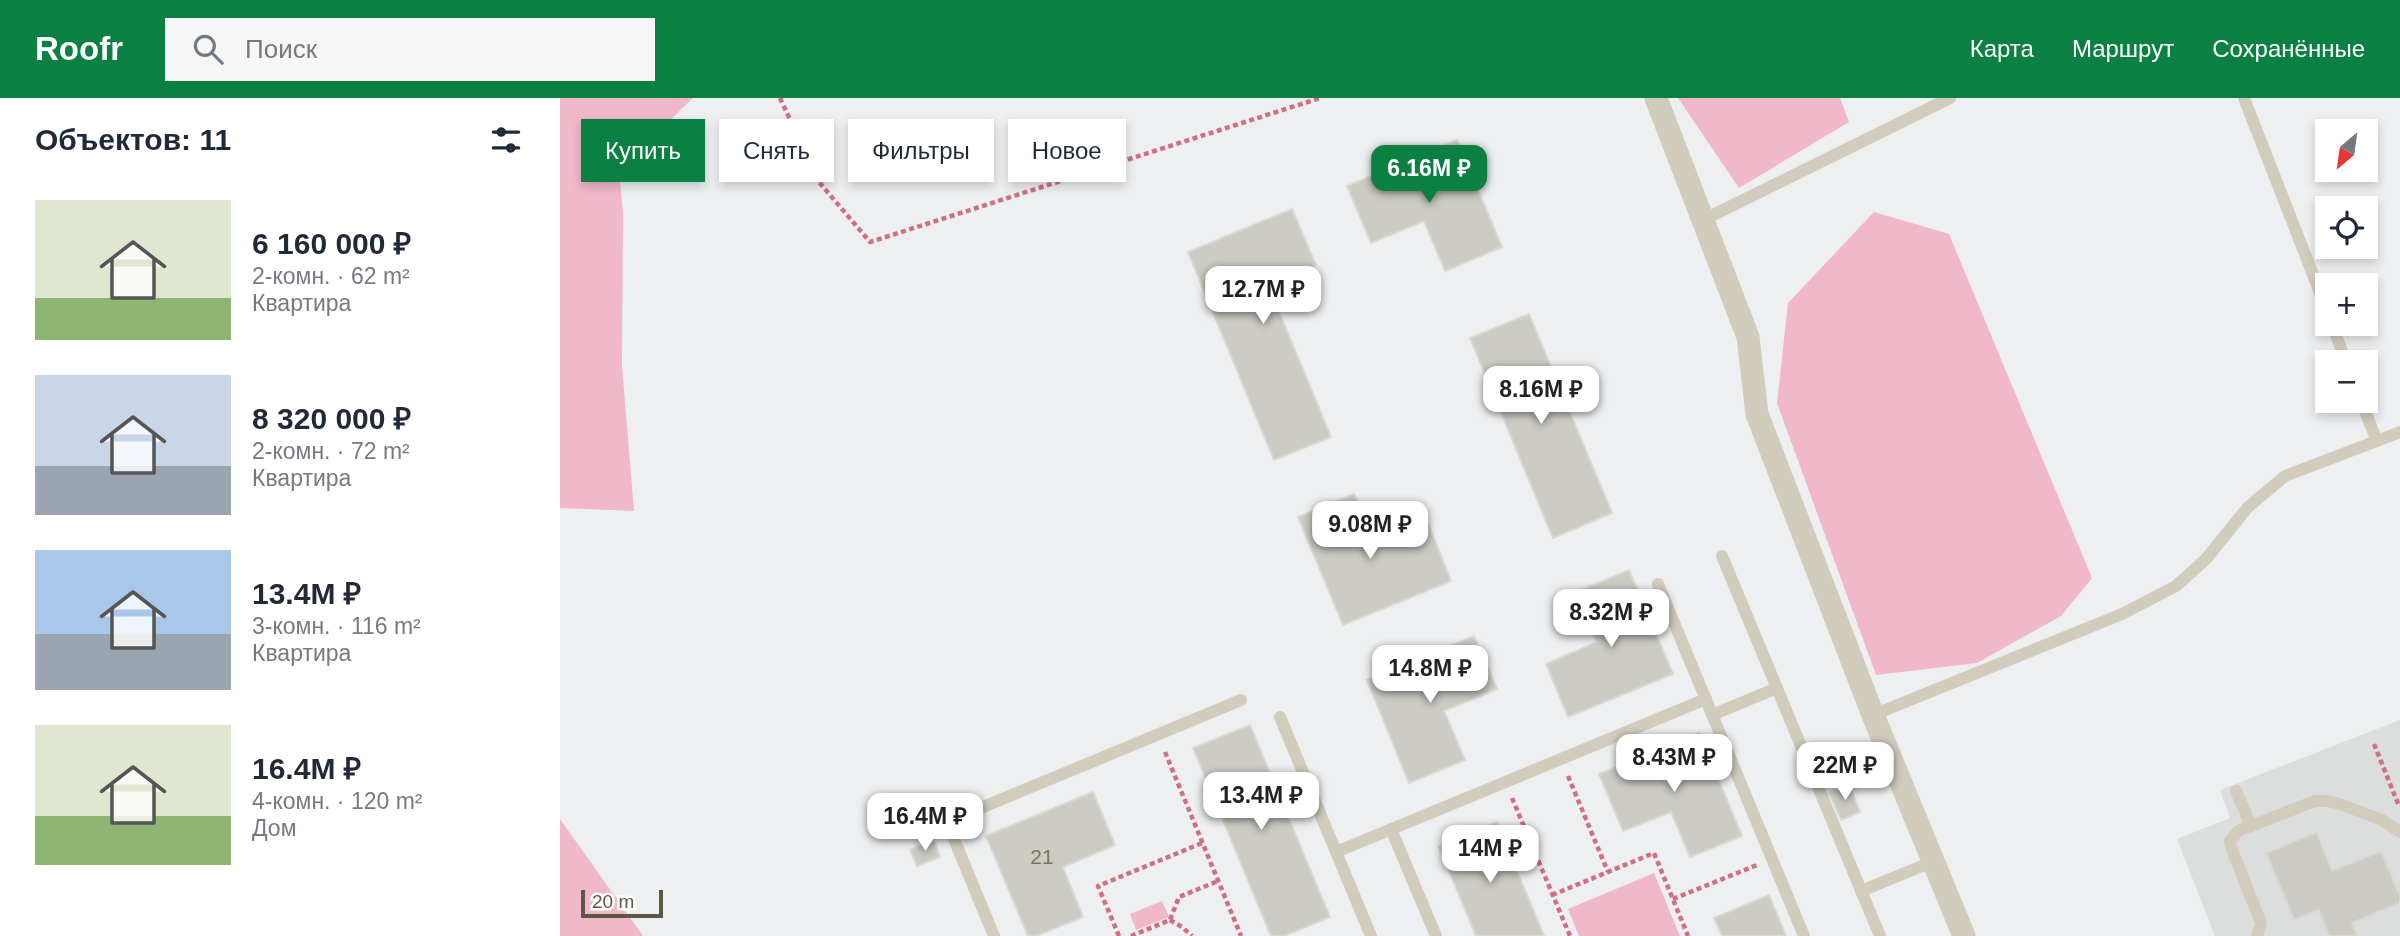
<!DOCTYPE html>
<html lang="ru">
<meta charset="utf-8">
<style>
body{margin:0;font-family:Arial,sans-serif;background:#f6f6f7;color:#1f2937;height:100vh;display:flex;flex-direction:column;font-size:26px;white-space:nowrap}
*{box-sizing:border-box;margin:0}
p{font-size:23px;color:#747a83}
.icon{flex:none;width:38px;height:38px;fill:none;stroke:currentColor;stroke-width:2;stroke-linecap:round;stroke-linejoin:round}
.map{position:relative;flex:1;overflow:hidden}
.panel{display:flex;flex-direction:column;background:#fff;width:560px}
.panel>*{flex:none}
.top-card{position:absolute;left:21px;top:21px;width:665px;height:63px;display:flex;gap:14px}
.needle{width:46px;rotate:209deg}
.buttons{position:absolute;left:1755px;top:21px;display:grid;gap:14px}
.buttons a{display:grid;place-items:center;width:63px;height:63px;border-radius:0px;background:#fff;box-shadow:0 4px 10px #0003;font-size:35px}
.scale{position:absolute;left:21px;bottom:18px;width:82px;box-sizing:border-box;padding-left:7px;border:4px solid #5c5644;border-top:0;font-size:19px;line-height:24px;white-space:nowrap;color:#5c5644;-webkit-text-stroke:5px #fff;paint-order:stroke}
.price{position:absolute;translate:-50% -60px;padding:0 16px;border-radius:14px;background:#fff;color:#222;font-size:23px;line-height:46px;filter:drop-shadow(0 2px 4px #0008)}
.price::after{content:'';position:absolute;left:50%;top:42px;width:21px;height:16px;margin-left:-10px;background:inherit;clip-path:polygon(0 0,100% 0,50% 100%)}
.price.active{background:#0b8043;color:#fff}
ul{padding:0;list-style:none}
li{display:flex;align-items:center;gap:21px;height:175px;padding:0 35px}
li span{display:grid;place-items:center;flex:none;width:196px;height:140px;border-radius:0px;color:#555}
li>.icon{margin-inline-start:auto}
span .icon{width:84px;height:84px;fill:#fffc;stroke-width:1}
li b{font-size:30px}
h2{display:flex;justify-content:space-between;align-items:center;height:84px;padding:0 35px;font-size:30px}
.pill{padding:0 24px;border-radius:0px;background:#fff;box-shadow:0 4px 10px #0003;font-size:24px;line-height:63px}
.pill.active{background:#0b8043;color:#fff}
header{display:flex;align-items:center;gap:42px;box-sizing:border-box;height:98px;padding:0 35px;background:#0b8043;color:#fff}
header strong{font-size:33px}
nav{display:flex;gap:38px;margin-inline-start:auto;font-size:24px}
.search{width:490px;height:63px;background:#f6f6f7;display:flex;align-items:center;gap:18px;box-sizing:border-box;padding:0 24px;border-radius:0px;color:#747a83;font-size:26px}
main{display:flex;flex:1;min-height:0}
.map>svg:first-child{display:block}
.education{fill:#dcdede}
.green{fill:#f1b8ca}
.building{fill:#cdccc4;stroke:#d9d9d1;stroke-width:2}
.lines{fill:none;stroke-linecap:round;stroke-linejoin:round}
.path{stroke:#d16e81;stroke-width:4.5;stroke-dasharray:5 3.5;stroke-linecap:butt}
.service{stroke:#d1ccbc;stroke-width:12}
.minor{stroke:#d1ccbc;stroke-width:23}
.labels{text-anchor:middle;dominant-baseline:central;stroke-width:5;stroke-linejoin:round;paint-order:stroke}
.number-label{font-size:21px;fill:#787464}
</style>
<header>
<strong>Roofr</strong>
<div class="search"><svg class="icon" aria-label="search" viewBox="0 0 24 24"><circle cx="10" cy="10" r="6"/><path d="M15 15l6 6"/></svg>Поиск</div>
<nav><a>Карта</a><a>Маршрут</a><a>Сохранённые</a></nav>
</header>
<main>
<section class="panel">
<h2>Объектов: 11<svg class="icon" aria-label="filters" viewBox="0 0 24 24"><path d="M4 7h16M4 17h16"/><circle cx="9" cy="7" r="2"/><circle cx="15" cy="17" r="2"/></svg></h2>
<ul>
<li><span style="background:linear-gradient(#dfe7d0 70%,#8fb573 0)"><svg class="icon" aria-label="home" viewBox="0 0 24 24"><path d="M3 11l9-7 9 7M6 9v11h12V9"/></svg></span><div><b>6 160 000 ₽</b><p>2-комн. · 62 m²</p><p>Квартира</p></div></li>
<li><span style="background:linear-gradient(#c9d6e8 65%,#9aa5b1 0)"><svg class="icon" aria-label="home" viewBox="0 0 24 24"><path d="M3 11l9-7 9 7M6 9v11h12V9"/></svg></span><div><b>8 320 000 ₽</b><p>2-комн. · 72 m²</p><p>Квартира</p></div></li>
<li><span style="background:linear-gradient(#a9c7e8 60%,#9aa5b1 0)"><svg class="icon" aria-label="home" viewBox="0 0 24 24"><path d="M3 11l9-7 9 7M6 9v11h12V9"/></svg></span><div><b>13.4M ₽</b><p>3-комн. · 116 m²</p><p>Квартира</p></div></li>
<li><span style="background:linear-gradient(#dfe7d0 65%,#8fb573 0)"><svg class="icon" aria-label="home" viewBox="0 0 24 24"><path d="M3 11l9-7 9 7M6 9v11h12V9"/></svg></span><div><b>16.4M ₽</b><p>4-комн. · 120 m²</p><p>Дом</p></div></li>
</ul>
</section>
<div class="map">
<svg width="1840" height="838" viewBox="0 0 1840 838">
<rect width="100%" height="100%" fill="#edeff0"/>
<polygon class="education" points="1840,622 1840,838 1655,838 1617,741 1670,720 1660,692"/>
<g class="green">
<polygon points="0,0 133,0 59,71 63,115 62,268 74,413 0,410"/>
<polygon points="1118,0 1280,0 1289,24 1179,90"/>
<polygon points="1314,114 1389,136 1532,480 1501,518 1417,565 1316,577 1217,305 1228,205"/>
<polygon points="0,721 83,838 0,838"/>
<polygon points="1094,775 1120,838 1019,838 1008,811"/>
<polygon points="602,803 609,819 576,832 570,816"/>
</g>
<g class="building">
<polygon points="897,42 942,149 885,173 864,123 811,145 787,88"/>
<polygon points="732,111 756,167 708,187 771,339 714,362 628,154"/>
<polygon points="969,216 1052,415 993,440 910,240"/>
<polygon points="794,396 816,447 868,425 891,483 783,527 738,419"/>
<polygon points="1069,472 1113,576 1008,619 986,566 1037,544 1016,494"/>
<polygon points="914,538 937,591 884,613 905,662 849,685 807,582"/>
<polygon points="690,627 770,819 724,838 711,838 633,650"/>
<polygon points="1139,635 1182,738 1130,759 1111,714 1063,733 1039,676"/>
<polygon points="1289,687 1300,714 1281,722 1269,695"/>
<polygon points="533,694 555,747 503,769 523,819 476,838 468,838 426,738"/>
<polygon points="937,724 977,821 984,838 916,838 879,749"/>
<polygon points="1757,734 1772,773 1821,753 1840,798 1840,805 1792,825 1797,838 1769,838 1759,812 1734,822 1706,755"/>
<polygon points="374,742 380,759 357,768 350,752"/>
<polygon points="1209,797 1226,838 1162,838 1154,820"/>
</g>
<g class="lines">
<g class="path">
<polyline points="220,0 259,84 310,144 760,0"/>
<polyline points="1814,646 1839,708"/>
<polyline points="605,654 681,838"/>
<polyline points="1008,678 1048,774"/>
<polyline points="952,700 1010,838"/>
<polyline points="992,797 1094,755 1128,838"/>
<polyline points="1113,801 1197,767"/>
<polyline points="610,822 622,829 632,838"/>
<polyline points="559,838 538,788 642,745"/>
<polyline points="571,838 610,822 619,799 658,783"/>
</g>
<g class="service">
<polyline points="1684,0 1768,215"/>
<polyline points="1143,122 1390,0"/>
<polyline points="1772,226 1786,264"/>
<polyline points="1801,303 1817,343"/>
<polyline points="1162,458 1320,838"/>
<polyline points="1098,486 1244,838"/>
<polyline points="1152,617 1217,590"/>
<polyline points="1313,617 1562,516 1616,488 1646,461 1688,409 1725,378 1840,334"/>
<polyline points="720,619 811,838"/>
<polyline points="1676,693 1691,728"/>
<polyline points="831,731 876,838"/>
<polyline points="776,754 1146,601"/>
<polyline points="1301,793 1372,764"/>
<polyline points="434,838 387,724 681,602"/>
<polyline points="1697,838 1701,825 1671,749 1670,743 1678,733 1755,703 1767,703 1780,706 1822,722 1840,734"/>
</g>
<polyline class="minor" points="1096,0 1188,239 1197,316 1313,617 1404,838"/>
</g>
<g class="labels">
<g class="number-label">
<text x="482" y="758">21</text>
</g>
</g>
</svg>
<div class="buttons">
<a><svg class="needle" viewBox="-14 -14 28 28"><path d="M0-13l5 13h-10z" fill="#e53935"/><path d="M0 13l5-13h-10z" fill="#747a83"/></svg></a>
<a><svg class="icon" aria-label="locate" viewBox="0 0 24 24"><circle cx="12" cy="12" r="6"/><path d="M12 2v4M12 18v4M2 12h4M18 12h4"/></svg></a>
<a>+</a>
<a>−</a>
</div>
<div class="scale">20 m</div>
<b class="price active" style="left:869px;top:107px">6.16M ₽</b>
<b class="price" style="left:703px;top:228px">12.7M ₽</b>
<b class="price" style="left:981px;top:328px">8.16M ₽</b>
<b class="price" style="left:810px;top:463px">9.08M ₽</b>
<b class="price" style="left:1051px;top:551px">8.32M ₽</b>
<b class="price" style="left:870px;top:607px">14.8M ₽</b>
<b class="price" style="left:1114px;top:696px">8.43M ₽</b>
<b class="price" style="left:1285px;top:704px">22M ₽</b>
<b class="price" style="left:701px;top:734px">13.4M ₽</b>
<b class="price" style="left:365px;top:755px">16.4M ₽</b>
<b class="price" style="left:930px;top:787px">14M ₽</b>
<div class="top-card">
<a class="pill active">Купить</a>
<a class="pill">Снять</a>
<a class="pill">Фильтры</a>
<a class="pill">Новое</a>
</div>
</div>
</main>
